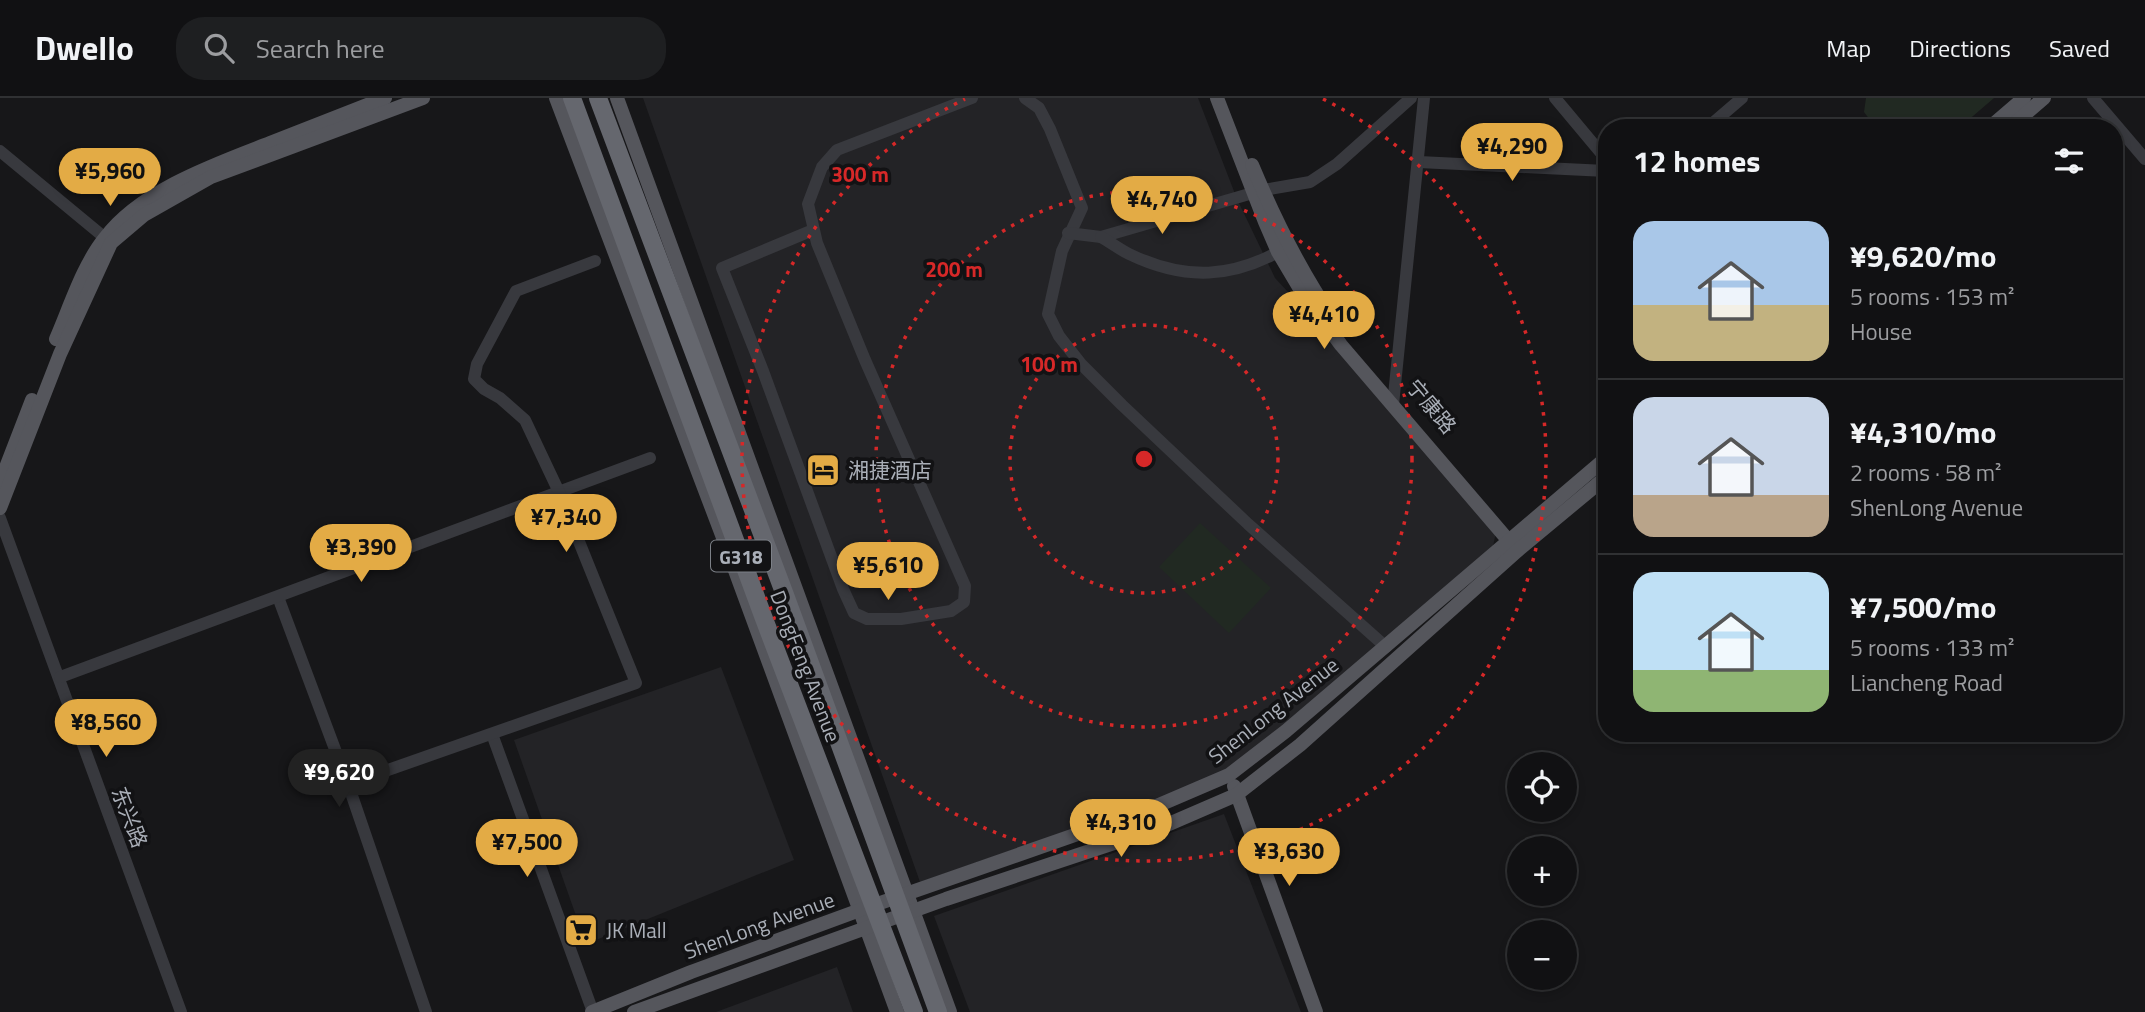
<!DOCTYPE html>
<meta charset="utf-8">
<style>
body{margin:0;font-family:"Titillium Web","Noto Sans SC",sans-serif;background:#1e1f21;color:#f1f3f6;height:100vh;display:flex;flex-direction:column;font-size:26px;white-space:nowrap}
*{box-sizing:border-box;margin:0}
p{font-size:23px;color:#9c9da0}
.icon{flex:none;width:38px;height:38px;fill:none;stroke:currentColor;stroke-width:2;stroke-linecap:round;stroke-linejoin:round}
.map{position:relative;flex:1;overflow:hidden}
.drawer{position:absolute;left:1598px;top:21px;width:525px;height:623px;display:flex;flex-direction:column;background:#111113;border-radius:28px;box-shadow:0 4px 10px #0003,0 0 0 2px #303133}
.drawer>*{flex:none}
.controls{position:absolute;left:1507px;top:654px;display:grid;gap:14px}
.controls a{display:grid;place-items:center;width:70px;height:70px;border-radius:50%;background:#111113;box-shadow:0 4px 10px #0003,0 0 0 2px #303133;font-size:35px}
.price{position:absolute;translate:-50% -60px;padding:0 16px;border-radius:24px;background:#e3ab45;color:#111;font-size:23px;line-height:46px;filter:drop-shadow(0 2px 4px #0008)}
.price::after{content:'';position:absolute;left:50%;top:42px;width:21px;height:16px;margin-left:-10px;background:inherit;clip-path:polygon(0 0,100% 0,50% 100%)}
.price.active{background:#222;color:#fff}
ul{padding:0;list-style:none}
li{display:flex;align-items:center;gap:21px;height:175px;padding:0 35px}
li+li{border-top:2px solid #303133}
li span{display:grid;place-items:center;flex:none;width:196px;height:140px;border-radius:21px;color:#555}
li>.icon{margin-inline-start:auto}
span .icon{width:84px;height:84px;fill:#fffc;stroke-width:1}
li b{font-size:30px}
h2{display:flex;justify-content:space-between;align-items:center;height:84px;padding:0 35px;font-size:30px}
header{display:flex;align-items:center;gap:42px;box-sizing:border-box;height:98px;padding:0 35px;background:#111113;border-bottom:2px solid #303133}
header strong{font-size:33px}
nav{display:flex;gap:38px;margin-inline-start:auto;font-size:24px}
.search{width:490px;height:63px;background:#1e1f21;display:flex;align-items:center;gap:18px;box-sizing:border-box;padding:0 24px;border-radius:28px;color:#9c9da0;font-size:26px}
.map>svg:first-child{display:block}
.built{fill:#232326}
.grass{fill:#212922}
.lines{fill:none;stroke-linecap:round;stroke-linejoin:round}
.minor{stroke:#38393e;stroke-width:12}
.major{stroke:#55565c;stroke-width:14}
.highway-bridge{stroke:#65676e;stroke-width:18}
.ring{fill:none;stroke:#d62828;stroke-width:3.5;stroke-dasharray:3.5 7}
.labels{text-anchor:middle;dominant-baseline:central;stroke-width:7;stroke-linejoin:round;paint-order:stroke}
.shield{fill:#121214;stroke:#7c8087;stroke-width:2}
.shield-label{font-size:19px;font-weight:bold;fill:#aaafb8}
.street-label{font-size:21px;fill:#aaafb8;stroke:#121214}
.poi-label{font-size:21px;fill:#aaafb8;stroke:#121214;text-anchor:start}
.centre{fill:#d62828;stroke:#121214;stroke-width:3.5}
.ring-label{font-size:21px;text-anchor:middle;font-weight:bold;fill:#d62828;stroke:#121214;stroke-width:7;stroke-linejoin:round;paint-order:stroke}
</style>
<header>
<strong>Dwello</strong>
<div class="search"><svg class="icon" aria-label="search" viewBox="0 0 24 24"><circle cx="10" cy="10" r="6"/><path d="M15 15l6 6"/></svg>Search here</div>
<nav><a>Map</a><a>Directions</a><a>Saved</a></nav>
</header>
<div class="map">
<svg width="2145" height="914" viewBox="0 0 2145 914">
<rect width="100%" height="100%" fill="#171719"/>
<g class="built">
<polygon points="643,0 1198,0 1237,101 1275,180 1314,222 1496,434 1492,453 1229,677 920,784"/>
<polygon points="721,569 794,762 586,846 514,642"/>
<polygon points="1224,716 1301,914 970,914 934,818"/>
<polygon points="837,869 853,914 716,914"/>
</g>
<g class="grass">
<polygon points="1866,0 1994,0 1959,30 1876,30 1864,14"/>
<polygon points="1200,425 1271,490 1229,535 1159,469"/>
</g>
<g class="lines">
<g class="minor">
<polyline points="1025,0 1039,10 1050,31 1082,110 1062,153 1048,216 1059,238 1081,266 1122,307 1248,426 1386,549"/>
<polyline points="1555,0 1606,61"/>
<polyline points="2093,0 2145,61"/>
<polyline points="1707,30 1742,0"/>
<polyline points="0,53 110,144"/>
<polyline points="1419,64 1606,73"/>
<polyline points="813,132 722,170 763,273 843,491 854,515 867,521 901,521 951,513 964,504 965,488 865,262 817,145 808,106 822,69 837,52 972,0"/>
<polyline points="1068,135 1101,139 1263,92 1310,84 1337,66 1411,0"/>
<path d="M1101,139C1110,144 1119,151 1129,156C1185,183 1233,181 1287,149"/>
<polyline points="1393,307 1424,0"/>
<polyline points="0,420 181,914"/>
<polyline points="278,499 348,686 426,914"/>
<polyline points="60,579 650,360"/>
<polyline points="492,636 593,914"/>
<polyline points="348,686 636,585 559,394 525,322 500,300 484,291 474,281 477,266 516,193 595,163"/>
</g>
<g class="major">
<polyline points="556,0 722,437 897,914"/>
<polyline points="617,0 950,914"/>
<polyline points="1217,0 1265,124 1278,154 1300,191 1341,247 1514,449"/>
<polyline points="1989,30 2024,0"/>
<polyline points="2009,30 2044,0"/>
<path d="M1252,67C1275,122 1300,173 1334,222"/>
<path d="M56,241C70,209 83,167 105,140C141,92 216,66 270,45C309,30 347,15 385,0"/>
<polyline points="0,385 32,302"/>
<polyline points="0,410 60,256 111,145 144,117 211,79 423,0"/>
<polyline points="1234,688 1316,914"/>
<polyline points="592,914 691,874 860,812 1152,710 1229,677 1286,633 1606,360"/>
<polyline points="634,914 946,801 1162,729 1236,697 1300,647 1517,453 1606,379"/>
</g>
<g class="highway-bridge">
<polyline points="572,0 763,518 914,914"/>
<polyline points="598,0 785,497 938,914"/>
</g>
</g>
<g class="ring">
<circle cx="1144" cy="361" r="134"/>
<circle cx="1144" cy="361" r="268"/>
<path d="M1323 1A402 402 0 1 1 965 1"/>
</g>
<defs>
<g id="hotel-square" transform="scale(1.75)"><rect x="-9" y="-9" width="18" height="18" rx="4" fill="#e3ab45" stroke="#121214"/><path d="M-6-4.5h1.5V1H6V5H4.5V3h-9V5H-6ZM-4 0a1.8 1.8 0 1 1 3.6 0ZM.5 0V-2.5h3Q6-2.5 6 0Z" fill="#111"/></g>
<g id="supermarket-square" transform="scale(1.75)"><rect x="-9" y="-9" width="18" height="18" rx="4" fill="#e3ab45" stroke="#121214"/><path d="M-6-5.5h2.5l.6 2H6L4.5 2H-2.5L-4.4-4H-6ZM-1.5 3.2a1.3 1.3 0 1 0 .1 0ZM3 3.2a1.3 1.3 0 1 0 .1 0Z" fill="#111"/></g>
</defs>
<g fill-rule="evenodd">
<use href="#hotel-square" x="823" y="372"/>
<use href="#supermarket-square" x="581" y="832"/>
</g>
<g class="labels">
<rect class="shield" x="711" y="442.5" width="60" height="31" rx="5"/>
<g class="shield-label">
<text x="741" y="458">G318</text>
</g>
<g class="street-label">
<text transform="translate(1432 308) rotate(50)">宁康路</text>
<text transform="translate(806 568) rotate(69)">DongFeng Avenue</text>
<text transform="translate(1273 612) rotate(-38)">ShenLong Avenue</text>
<text transform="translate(130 719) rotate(69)">东兴路</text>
<text transform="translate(759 827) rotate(-20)">ShenLong Avenue</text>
</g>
<g class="poi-label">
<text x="848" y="372">湘捷酒店</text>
<text x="606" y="832">JK Mall</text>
</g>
</g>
<circle cx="1144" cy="361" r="10" class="centre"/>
<g class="ring-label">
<text x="860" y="84">300 m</text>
<text x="954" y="179">200 m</text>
<text x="1049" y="274">100 m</text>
</g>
</svg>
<div class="controls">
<a><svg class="icon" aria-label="locate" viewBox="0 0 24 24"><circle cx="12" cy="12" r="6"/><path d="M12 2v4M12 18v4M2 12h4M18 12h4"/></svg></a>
<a>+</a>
<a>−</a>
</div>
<b class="price" style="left:1512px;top:85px">¥4,290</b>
<b class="price" style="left:110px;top:110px">¥5,960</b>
<b class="price" style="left:1162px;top:138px">¥4,740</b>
<b class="price" style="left:1324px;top:253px">¥4,410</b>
<b class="price" style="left:566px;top:456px">¥7,340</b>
<b class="price" style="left:361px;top:486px">¥3,390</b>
<b class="price" style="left:888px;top:504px">¥5,610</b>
<b class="price" style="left:106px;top:661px">¥8,560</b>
<b class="price active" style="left:339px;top:711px">¥9,620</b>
<b class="price" style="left:1121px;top:761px">¥4,310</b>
<b class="price" style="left:527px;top:781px">¥7,500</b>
<b class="price" style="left:1289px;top:790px">¥3,630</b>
<section class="drawer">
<h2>12 homes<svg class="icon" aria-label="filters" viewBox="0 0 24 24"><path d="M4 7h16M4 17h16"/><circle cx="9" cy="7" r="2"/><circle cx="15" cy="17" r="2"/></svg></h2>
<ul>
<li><span style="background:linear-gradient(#a9c7e8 60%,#c2b280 0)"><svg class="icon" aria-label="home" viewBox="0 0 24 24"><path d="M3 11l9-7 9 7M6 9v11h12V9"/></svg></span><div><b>¥9,620/mo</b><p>5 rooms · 153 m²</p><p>House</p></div></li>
<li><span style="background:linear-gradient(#c9d6e8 70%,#b9a48a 0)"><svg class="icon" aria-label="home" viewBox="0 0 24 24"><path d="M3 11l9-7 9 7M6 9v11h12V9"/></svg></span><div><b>¥4,310/mo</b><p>2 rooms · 58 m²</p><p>ShenLong Avenue</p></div></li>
<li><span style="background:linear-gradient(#bfe0f5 70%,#8fb573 0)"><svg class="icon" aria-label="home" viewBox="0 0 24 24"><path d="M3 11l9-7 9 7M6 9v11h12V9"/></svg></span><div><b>¥7,500/mo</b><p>5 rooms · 133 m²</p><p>Liancheng Road</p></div></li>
</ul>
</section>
</div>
